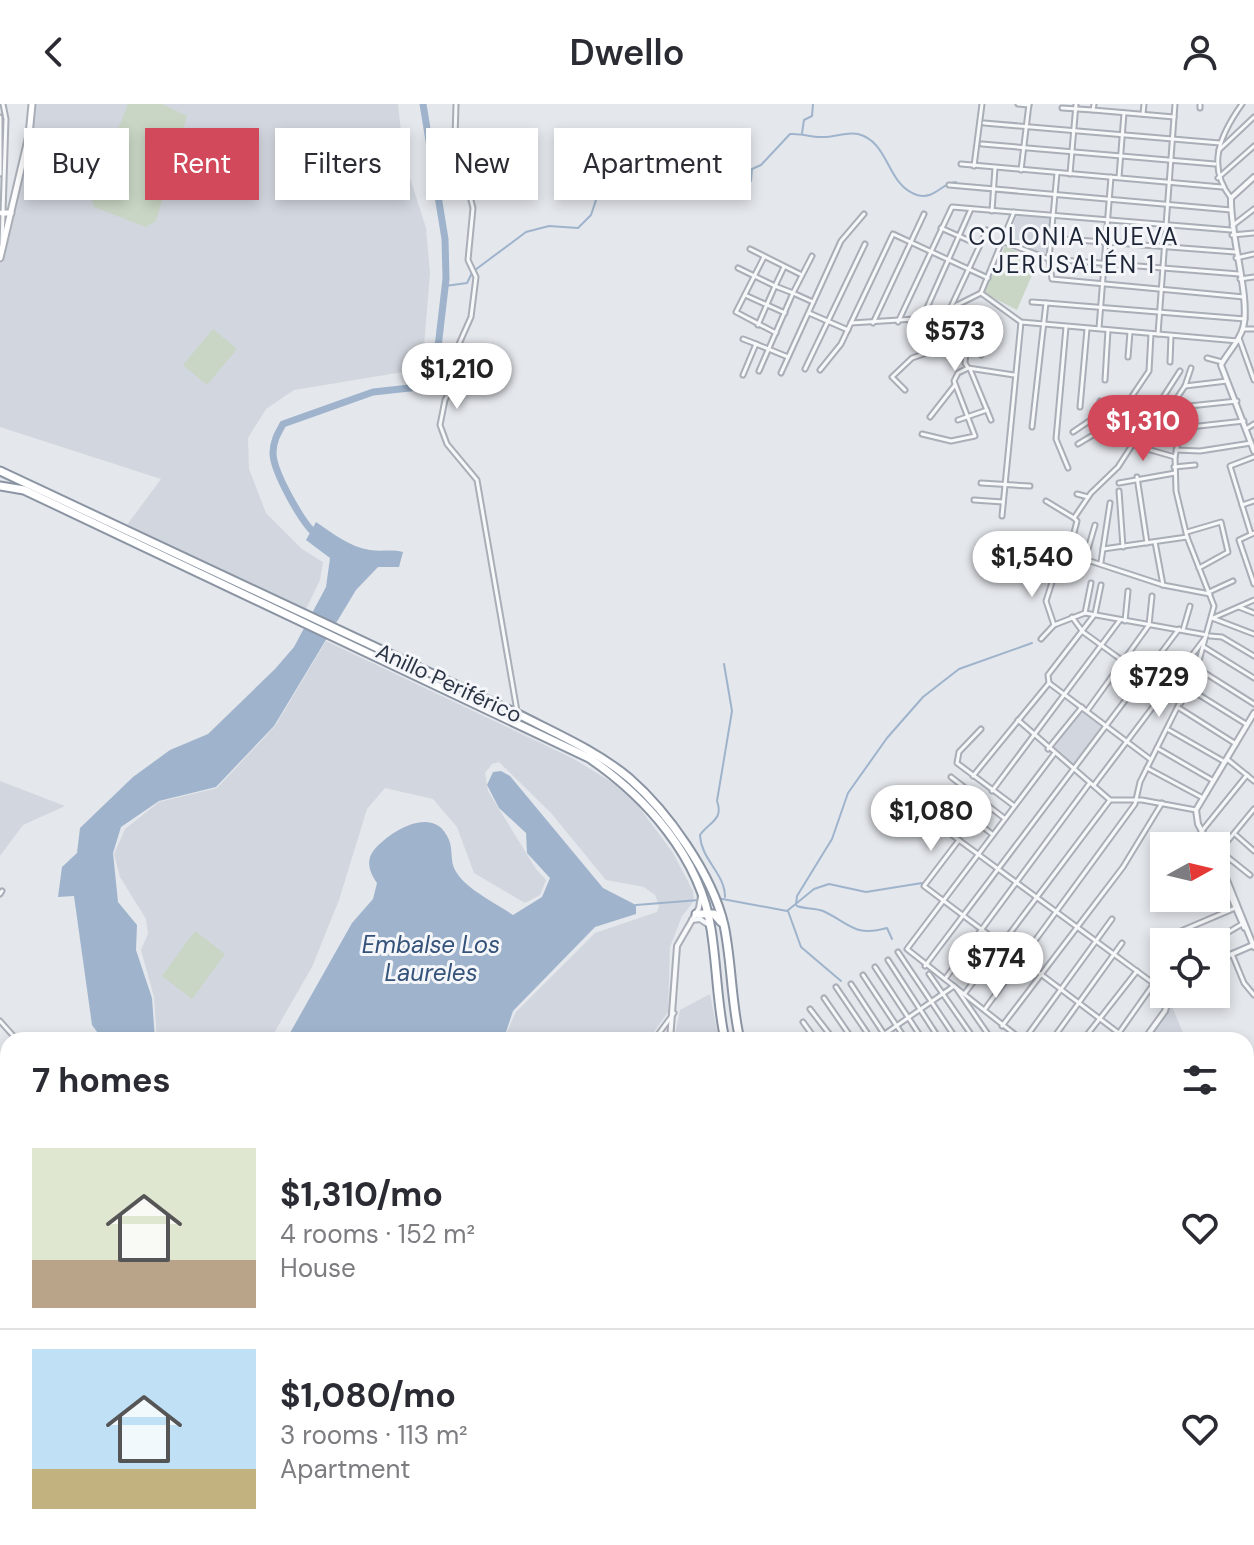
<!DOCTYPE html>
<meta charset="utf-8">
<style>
body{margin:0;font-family:"DM Sans",sans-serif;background:#f7f7f7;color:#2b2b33;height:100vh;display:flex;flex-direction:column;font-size:30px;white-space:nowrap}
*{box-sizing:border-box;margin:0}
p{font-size:26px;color:#7c7c81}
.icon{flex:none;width:44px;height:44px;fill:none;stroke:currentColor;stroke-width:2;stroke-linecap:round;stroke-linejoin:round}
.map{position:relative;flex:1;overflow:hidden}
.panel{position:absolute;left:0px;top:928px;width:1254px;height:514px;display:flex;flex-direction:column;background:#fff;border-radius:24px 24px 0 0;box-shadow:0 4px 12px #0003}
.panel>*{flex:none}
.guide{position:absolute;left:24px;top:24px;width:800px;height:72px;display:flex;gap:16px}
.needle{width:52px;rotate:82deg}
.buttons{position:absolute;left:1150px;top:728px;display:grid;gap:16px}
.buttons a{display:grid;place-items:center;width:80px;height:80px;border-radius:0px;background:#fff;box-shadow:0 4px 12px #0003;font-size:40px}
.price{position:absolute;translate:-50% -68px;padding:0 18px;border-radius:28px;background:#fff;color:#222;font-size:26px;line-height:52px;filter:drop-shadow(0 2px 4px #0008)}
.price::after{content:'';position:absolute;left:50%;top:48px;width:24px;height:18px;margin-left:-12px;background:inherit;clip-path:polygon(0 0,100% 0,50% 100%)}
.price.on{background:#d1495b;color:#fff}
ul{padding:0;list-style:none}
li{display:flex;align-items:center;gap:24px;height:200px;padding:0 32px}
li+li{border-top:2px solid #e1e1e2}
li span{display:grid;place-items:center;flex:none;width:224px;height:160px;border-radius:0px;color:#555}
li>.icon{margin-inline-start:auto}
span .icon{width:96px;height:96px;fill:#fffc;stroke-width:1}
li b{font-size:34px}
h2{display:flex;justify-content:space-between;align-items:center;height:96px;padding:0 32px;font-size:34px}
.pill{padding:0 28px;border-radius:0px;background:#fff;box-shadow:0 4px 12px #0003;font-size:28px;line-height:72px}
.pill.on{background:#d1495b;color:#fff}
header{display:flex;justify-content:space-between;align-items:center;height:104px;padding:0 32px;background:#fff;font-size:36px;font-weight:600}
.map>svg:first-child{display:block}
.built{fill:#d2d6de}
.green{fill:#c9d6c5}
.water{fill:#9fb4cc}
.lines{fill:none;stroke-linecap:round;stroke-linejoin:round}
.stream{stroke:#9fb4cc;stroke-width:2}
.river{stroke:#9fb4cc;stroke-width:7}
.minor-casing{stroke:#a9aeb7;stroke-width:7}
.tertiary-casing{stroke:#a9aeb7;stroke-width:8}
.secondary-casing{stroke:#a9aeb7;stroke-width:9}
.trunk-casing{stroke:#8b94a3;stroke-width:11}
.minor{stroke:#f7f8fa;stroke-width:3}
.tertiary{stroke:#f7f8fa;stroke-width:4}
.secondary{stroke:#fff;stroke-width:5}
.trunk{stroke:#fff;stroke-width:7}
.labels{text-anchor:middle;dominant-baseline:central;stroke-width:6;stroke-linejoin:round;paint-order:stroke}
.street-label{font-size:22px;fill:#2b3445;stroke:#f4f6f9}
.neighbourhood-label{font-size:24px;letter-spacing:2px;fill:#1d2536;stroke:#f4f6f9}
.water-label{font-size:24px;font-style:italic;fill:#34527a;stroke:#f4f6f9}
</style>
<header><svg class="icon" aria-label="back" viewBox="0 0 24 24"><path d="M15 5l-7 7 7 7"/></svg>Dwello<svg class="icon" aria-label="person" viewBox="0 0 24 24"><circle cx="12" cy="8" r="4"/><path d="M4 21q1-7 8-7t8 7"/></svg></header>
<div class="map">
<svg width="1254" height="1441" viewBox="0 0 1254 1441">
<rect width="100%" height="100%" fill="#e4e7ec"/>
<g class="built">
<polygon points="36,0 398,0 404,55 426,124 430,169 424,242 416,259 409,267 294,286 266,305 248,334 249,365 266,409 302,445 323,458 320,476 306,505 127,421 161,375 0,323 0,160 31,46"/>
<polygon points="1017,111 1051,113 1048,151 1007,137"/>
<polygon points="326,537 574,655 613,679 636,699 673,749 693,787 694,797 682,812 670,843 668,908 648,936 503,936 516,908 595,829 657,808 659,802 655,791 644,783 606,776 551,709 499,658 492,660 485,669 488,687 536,765 546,776 540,791 525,799 474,769 457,723 433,695 385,684 367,705 339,796 312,863 270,936 157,936 154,893 141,846 148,830 146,815 120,773 114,750 125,725 159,698 217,684 275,622"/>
<polygon points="1081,605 1105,624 1075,663 1051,645"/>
<polygon points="0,677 65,702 23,721 0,752"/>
<polygon points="710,890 719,936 674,936 680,906"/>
<polygon points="1171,900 1186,936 1151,936 1149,934"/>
<polygon points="1246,1106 1254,1114 1254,1142 1246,1140"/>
<polygon points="1246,1378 1254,1385 1254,1441 1216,1441 1217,1434 1246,1434"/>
</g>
<g class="green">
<polygon points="128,0 162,0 187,12 156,117 146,123 94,103 91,94"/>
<polygon points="1005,142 1038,157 1017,206 984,189"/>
<polygon points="213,225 237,245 207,281 183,261"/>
<polygon points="195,827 225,850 192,895 162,872"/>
<polygon points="1018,1434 1216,1434 1215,1441 1021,1441"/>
</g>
<g class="water">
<path d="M316,418C332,429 350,443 370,446C382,448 391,445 403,448L399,463H378L356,486L274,622L216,683L159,697L121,723L113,749L118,798L137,821L136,846L152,894L155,936H103L92,921L74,792L58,793L62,763L77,749L80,724L133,673L170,646L208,630L275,565L294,543L326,483L330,454L306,436Z"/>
<path d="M501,667L510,672L603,784L636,801V810L595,823L513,907L506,928L498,936H286L352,819L373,795L377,779C370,769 365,757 374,746C391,726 435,700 449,736C453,745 450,757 455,766C465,785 496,799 513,811L542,793L550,774L527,749L526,729L499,704L487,681L493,668Z"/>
<path d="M552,1434H615C596,1441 573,1438 552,1434Z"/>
</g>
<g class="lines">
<g class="stream">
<polyline points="802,29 804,16 812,12 813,0"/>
<path d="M475,166L526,128L549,122L578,124L591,111L600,84L615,70L631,64C643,71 655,64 668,68C679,70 678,80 684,86C697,97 721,91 734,84L737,71L751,77L752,65L761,61L790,30C801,29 810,33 821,33C833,34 847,27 858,30C890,38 886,81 917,91C935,96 941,79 956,78"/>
<polyline points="445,182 467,179 472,169"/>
<path d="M724,560L732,607L717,697C724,716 709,718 700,731C701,756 725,769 725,793"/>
<polyline points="717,794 787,807 814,785 829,780 866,788 922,779"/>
<polyline points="636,801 699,796"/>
<polyline points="796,801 797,792 832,735 848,689 887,634 923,593 959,565 1032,539"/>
<path d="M797,802C805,805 815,804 823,807C851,820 854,833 887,824L892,835"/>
<polyline points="788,807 801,843 841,877"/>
<polyline points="0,1320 8,1325"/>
<polyline points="185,1434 188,1441"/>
</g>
<path class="river" d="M318,432C303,422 273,367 273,349C273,337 278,329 283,320L373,288L419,283L429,276L436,260L446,175L445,135L423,0"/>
<g class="minor-casing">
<g id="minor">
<polyline points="456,0 455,34 473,104 468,156 476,173 471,213 459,240 455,278 445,296 440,321 447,340 477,376 517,607"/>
<polyline points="1018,0 1029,1"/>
<polyline points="1200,0 1200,4"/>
<polyline points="1062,4 1093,6 1094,0"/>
<polyline points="1093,6 1174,13"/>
<polyline points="1143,10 1144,0"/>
<polyline points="0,13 0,70"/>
<polyline points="984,19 1220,39"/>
<polyline points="982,40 1215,60"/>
<polyline points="1219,46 1254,13"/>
<polyline points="961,60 1222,83"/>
<polyline points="974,62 982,0"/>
<polyline points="1021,66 1029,0"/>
<polyline points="1057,69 1049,155 1052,175 1244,193"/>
<polyline points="1070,70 1076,0"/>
<polyline points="1119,73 1124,9"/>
<polyline points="1218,74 1254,42"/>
<polyline points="949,81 1231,106"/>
<path d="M1231,94C1206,62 1220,31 1242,0"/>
<polyline points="992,107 995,64"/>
<polyline points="1232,122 1254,105"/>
<polyline points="941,124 979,141"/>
<polyline points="1232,131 1254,129"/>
<polyline points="1051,134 1235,148"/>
<polyline points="1004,138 1049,155 1239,170"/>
<polyline points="2,140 6,15 3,0"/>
<polyline points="750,145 800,170"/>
<polyline points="764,153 736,208 776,229"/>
<polyline points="1236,154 1254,150"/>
<polyline points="784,163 775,182 793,189 812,152"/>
<polyline points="738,164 775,182 758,221"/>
<polyline points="1240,175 1254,173"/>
<polyline points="981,189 1014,108"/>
<polyline points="745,191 785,209"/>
<polyline points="1032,198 1046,199"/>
<polyline points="957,201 994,222 981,251"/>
<polyline points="950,205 987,126"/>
<polyline points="969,208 965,259 968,264 1014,271"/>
<polyline points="809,209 848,226"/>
<polyline points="922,215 971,105"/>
<polyline points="898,218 952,103 1231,126"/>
<polyline points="851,219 931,214 981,189 1021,218 1238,237"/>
<polyline points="873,219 924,110"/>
<polyline points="1066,223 1056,335 1068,364"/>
<polyline points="1099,224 1111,73"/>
<polyline points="1243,225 1254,225"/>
<polyline points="1158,230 1175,0"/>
<polyline points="1239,234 1254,276"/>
<polyline points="743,235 756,240"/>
<polyline points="1128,253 1130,228"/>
<polyline points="1207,254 1222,258"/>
<polyline points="1170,258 1171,232"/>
<polyline points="805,265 865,140"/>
<polyline points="970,265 991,316"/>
<polyline points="820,266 841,240 893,130 988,174"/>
<polyline points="759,267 793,189 813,198"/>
<polyline points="781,269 841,137 864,110"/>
<polyline points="743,271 756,240 788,253"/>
<polyline points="1105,276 1108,226"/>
<polyline points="1185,282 1227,277"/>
<polyline points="905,286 892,273 912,254 938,245 931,214"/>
<polyline points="1080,303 1087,225"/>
<polyline points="1170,304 1237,297"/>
<polyline points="930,313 955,281"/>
<polyline points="958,316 987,306"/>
<polyline points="1147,318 1178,328"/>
<polyline points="1158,322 1185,282 1191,264"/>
<polyline points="1032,323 1046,199 1245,215"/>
<polyline points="1181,324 1244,317"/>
<polyline points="1142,325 1120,310 1149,267 1151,230"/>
<polyline points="1246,325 1254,320"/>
<polyline points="1073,328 1110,303"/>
<polyline points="922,330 951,337 975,332 954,277 958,269 968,264"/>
<polyline points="1078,340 1108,322 1120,310 1100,297"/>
<polyline points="1133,341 1175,353"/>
<polyline points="1176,346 1200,347 1251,339"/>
<polyline points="1174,363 1195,361"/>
<polyline points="1137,373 1147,439"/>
<polyline points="981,379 1030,382"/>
<polyline points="1119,379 1175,369"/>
<polyline points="1119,387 1123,443"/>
<polyline points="1077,390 1088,393"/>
<polyline points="974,396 1003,398"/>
<polyline points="1046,397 1074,414"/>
<polyline points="1242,401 1254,397"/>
<polyline points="1002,412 1021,218"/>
<polyline points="1095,421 1081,469 1068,472 1064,467 1077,417 1074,414 1091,389 1118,363 1180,267"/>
<polyline points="1187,428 1221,418 1228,448 1199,464"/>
<polyline points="1254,429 1239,436 1254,480"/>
<polyline points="1251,430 1230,362 1254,353"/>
<polyline points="1155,438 1163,481"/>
<polyline points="1103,445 1187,433"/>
<polyline points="1087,456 1163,481 1210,490"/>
<polyline points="1101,458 1110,399"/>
<polyline points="1209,488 1233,477"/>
<polyline points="1239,503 1254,509"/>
<polyline points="1085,509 1091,479"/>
<polyline points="1072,513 1083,528 1181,599"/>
<polyline points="1212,514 1254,530"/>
<polyline points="1213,514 1254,496"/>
<polyline points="1125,517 1128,487"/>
<polyline points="1054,521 1046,497 1054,472"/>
<polyline points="1183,526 1190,502"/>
<polyline points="1210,532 1222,533 1254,552"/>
<polyline points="1041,535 1054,521 1085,509 1207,531"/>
<polyline points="1204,543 1254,574"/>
<polyline points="1197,564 1254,600"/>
<polyline points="1049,579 1150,655"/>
<polyline points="1188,584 1246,620"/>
<polyline points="1179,604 1236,640"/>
<polyline points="1087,607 1149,521 1152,492"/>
<polyline points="1018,616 1110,696 1142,696 1196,706"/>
<polyline points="981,625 959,648 957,659 1013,701"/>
<polyline points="1169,626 1225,658"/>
<polyline points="1157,644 1212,676"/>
<polyline points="1048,645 1082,603"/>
<polyline points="1227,655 1254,677"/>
<polyline points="1147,664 1203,694"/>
<polyline points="973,672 1049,579 1048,571 1095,510 1101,481"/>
<polyline points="951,673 1004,714"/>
<polyline points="1094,681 1205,534"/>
<polyline points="992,687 1120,516"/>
<polyline points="941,690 992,730"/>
<polyline points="933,717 1153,879"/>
<polyline points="1201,728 1247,671"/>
<polyline points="1236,731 1254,747"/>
<polyline points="959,736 924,782 1128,936"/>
<polyline points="1220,747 1250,771"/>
<polyline points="1217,750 1254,705"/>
<polyline points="1217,762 1244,824"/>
<polyline points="1216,784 1224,781"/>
<polyline points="0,790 2,787"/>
<polyline points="1184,798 1192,794"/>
<polyline points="1167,833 1235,804"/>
<polyline points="1212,838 1242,820"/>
<polyline points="898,848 957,936"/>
<polyline points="1232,850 1244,879 1254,891"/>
<polyline points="888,856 940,936"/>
<polyline points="925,862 1179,525"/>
<polyline points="875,863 923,936"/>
<polyline points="929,870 975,936"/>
<polyline points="863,871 906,936"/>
<polyline points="1216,872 1220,881"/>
<polyline points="945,875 1089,680"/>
<polyline points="851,880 888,936"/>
<polyline points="836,883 872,936"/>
<polyline points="956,884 992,936"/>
<polyline points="965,889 1110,696"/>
<polyline points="824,894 853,936"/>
<polyline points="810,905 834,936"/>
<polyline points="985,905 1135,700 1140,678 1197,564 1214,502 1187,433 1176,387 1175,353 1181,324 1180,303"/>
<polyline points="0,917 17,936"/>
<polyline points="803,918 816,936"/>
<polyline points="1002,922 1123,763 1162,699"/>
<polyline points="798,934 799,936"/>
<polyline points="654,936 674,909"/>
<polyline points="876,936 954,882"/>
<polyline points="1022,936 907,845 1054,650"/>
<polyline points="1024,936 1112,815"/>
<polyline points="1052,936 1122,839"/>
<polyline points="1083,936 1137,867"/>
<polyline points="1114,936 1164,865"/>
<polyline points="0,1006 8,1016"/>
<polyline points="0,1053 5,1076"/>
<polyline points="8,1076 2,1080 8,1098"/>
<polyline points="0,1148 8,1184"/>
<polyline points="1246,1173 1254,1176"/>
<polyline points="0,1188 7,1181"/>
<polyline points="1246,1198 1254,1200"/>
<polyline points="0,1214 8,1220"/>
<polyline points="1246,1241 1254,1243"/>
<polyline points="0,1250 8,1255"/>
<polyline points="1246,1266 1254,1268"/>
<polyline points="0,1276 8,1284"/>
<polyline points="0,1294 8,1295"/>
<polyline points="1246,1372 1254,1366"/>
<polyline points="0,1373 8,1378"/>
<polyline points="0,1418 8,1441"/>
<polyline points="38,1434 40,1441"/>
<polyline points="68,1434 71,1441"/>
<polyline points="99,1434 108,1441"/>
<polyline points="279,1434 279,1441"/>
<polyline points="319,1434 320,1441"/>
<polyline points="350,1434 358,1441"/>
<polyline points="1016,1434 1019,1441"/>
<polyline points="516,1437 526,1441"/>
<polyline points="358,1440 363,1434"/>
<polyline points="398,1441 404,1434"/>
</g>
</g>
<g class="tertiary-casing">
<g id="tertiary">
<path d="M1254,73L1231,94C1230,132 1251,195 1243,224C1239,238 1228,248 1221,261L1254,347"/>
<polyline points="1210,742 1198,720 1196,706 1254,609"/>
<polyline points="1216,749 1254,843"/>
<polyline points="692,816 700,815 709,821"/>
<polyline points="1216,857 1253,841"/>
<polyline points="670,936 677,842 699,804 701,792"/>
<polyline points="1144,936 1165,907 1170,890"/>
<polyline points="1246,1036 1254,1028"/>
<polyline points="1246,1209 1254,1179"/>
<polyline points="1246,1374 1254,1381"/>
<polyline points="721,1434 727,1441"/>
</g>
</g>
<g class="secondary-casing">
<g id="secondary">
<polyline points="2,109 11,109"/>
<polyline points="0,154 29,31 32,0"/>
<polyline points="0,982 8,992"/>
<polyline points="224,1434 224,1441"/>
</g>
</g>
<g class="trunk-casing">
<g id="trunk">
<path d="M0,367L518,610C555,629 597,647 629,674C668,708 712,770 724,821C732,859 731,898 740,936"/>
<path d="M0,382L24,386L589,654C646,693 700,753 711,825C717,862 717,900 725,936"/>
<polyline points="696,810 714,810 721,818"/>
<polyline points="1246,1324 1254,1321"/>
<polyline points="1246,1337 1254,1334"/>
</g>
</g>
<use href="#minor" class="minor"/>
<use href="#tertiary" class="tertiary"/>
<use href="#secondary" class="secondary"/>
<use href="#trunk" class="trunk"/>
</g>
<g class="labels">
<g class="street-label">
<text transform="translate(449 579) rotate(25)">Anillo Periférico</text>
</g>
<g class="neighbourhood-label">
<text x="1074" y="132">COLONIA NUEVA<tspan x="1074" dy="28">JERUSALÉN 1</tspan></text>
</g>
<g class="water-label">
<text x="431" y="840">Embalse Los<tspan x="431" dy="28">Laureles</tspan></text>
</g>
</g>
</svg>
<div class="buttons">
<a><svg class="needle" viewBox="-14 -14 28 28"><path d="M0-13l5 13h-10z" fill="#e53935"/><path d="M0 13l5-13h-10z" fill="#7c7c81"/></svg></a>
<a><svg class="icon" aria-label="locate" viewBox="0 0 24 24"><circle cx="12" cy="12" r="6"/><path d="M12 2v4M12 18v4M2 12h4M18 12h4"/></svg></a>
</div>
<b class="price" style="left:955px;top:269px">$573</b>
<b class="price" style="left:457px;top:307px">$1,210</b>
<b class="price on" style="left:1143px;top:359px">$1,310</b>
<b class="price" style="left:1032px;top:495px">$1,540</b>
<b class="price" style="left:1159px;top:615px">$729</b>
<b class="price" style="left:931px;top:749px">$1,080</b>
<b class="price" style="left:996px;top:896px">$774</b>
<div class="guide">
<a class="pill">Buy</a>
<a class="pill on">Rent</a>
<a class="pill">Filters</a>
<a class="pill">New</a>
<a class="pill">Apartment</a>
</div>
<section class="panel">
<h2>7 homes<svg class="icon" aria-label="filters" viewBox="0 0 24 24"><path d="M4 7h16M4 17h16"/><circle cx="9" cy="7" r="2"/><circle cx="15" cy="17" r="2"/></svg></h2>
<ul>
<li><span style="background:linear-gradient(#dfe7d0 70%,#b9a48a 0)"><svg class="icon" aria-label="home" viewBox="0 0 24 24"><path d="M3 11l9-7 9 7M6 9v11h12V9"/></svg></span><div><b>$1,310/mo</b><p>4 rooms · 152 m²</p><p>House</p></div><svg class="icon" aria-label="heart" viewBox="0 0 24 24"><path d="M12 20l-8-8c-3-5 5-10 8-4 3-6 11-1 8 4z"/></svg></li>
<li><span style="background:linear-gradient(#bfe0f5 75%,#c2b280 0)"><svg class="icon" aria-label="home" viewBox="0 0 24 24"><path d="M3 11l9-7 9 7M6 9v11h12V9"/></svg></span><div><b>$1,080/mo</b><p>3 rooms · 113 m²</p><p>Apartment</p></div><svg class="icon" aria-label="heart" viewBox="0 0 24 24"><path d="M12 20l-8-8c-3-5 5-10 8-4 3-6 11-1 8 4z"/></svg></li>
</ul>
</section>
</div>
